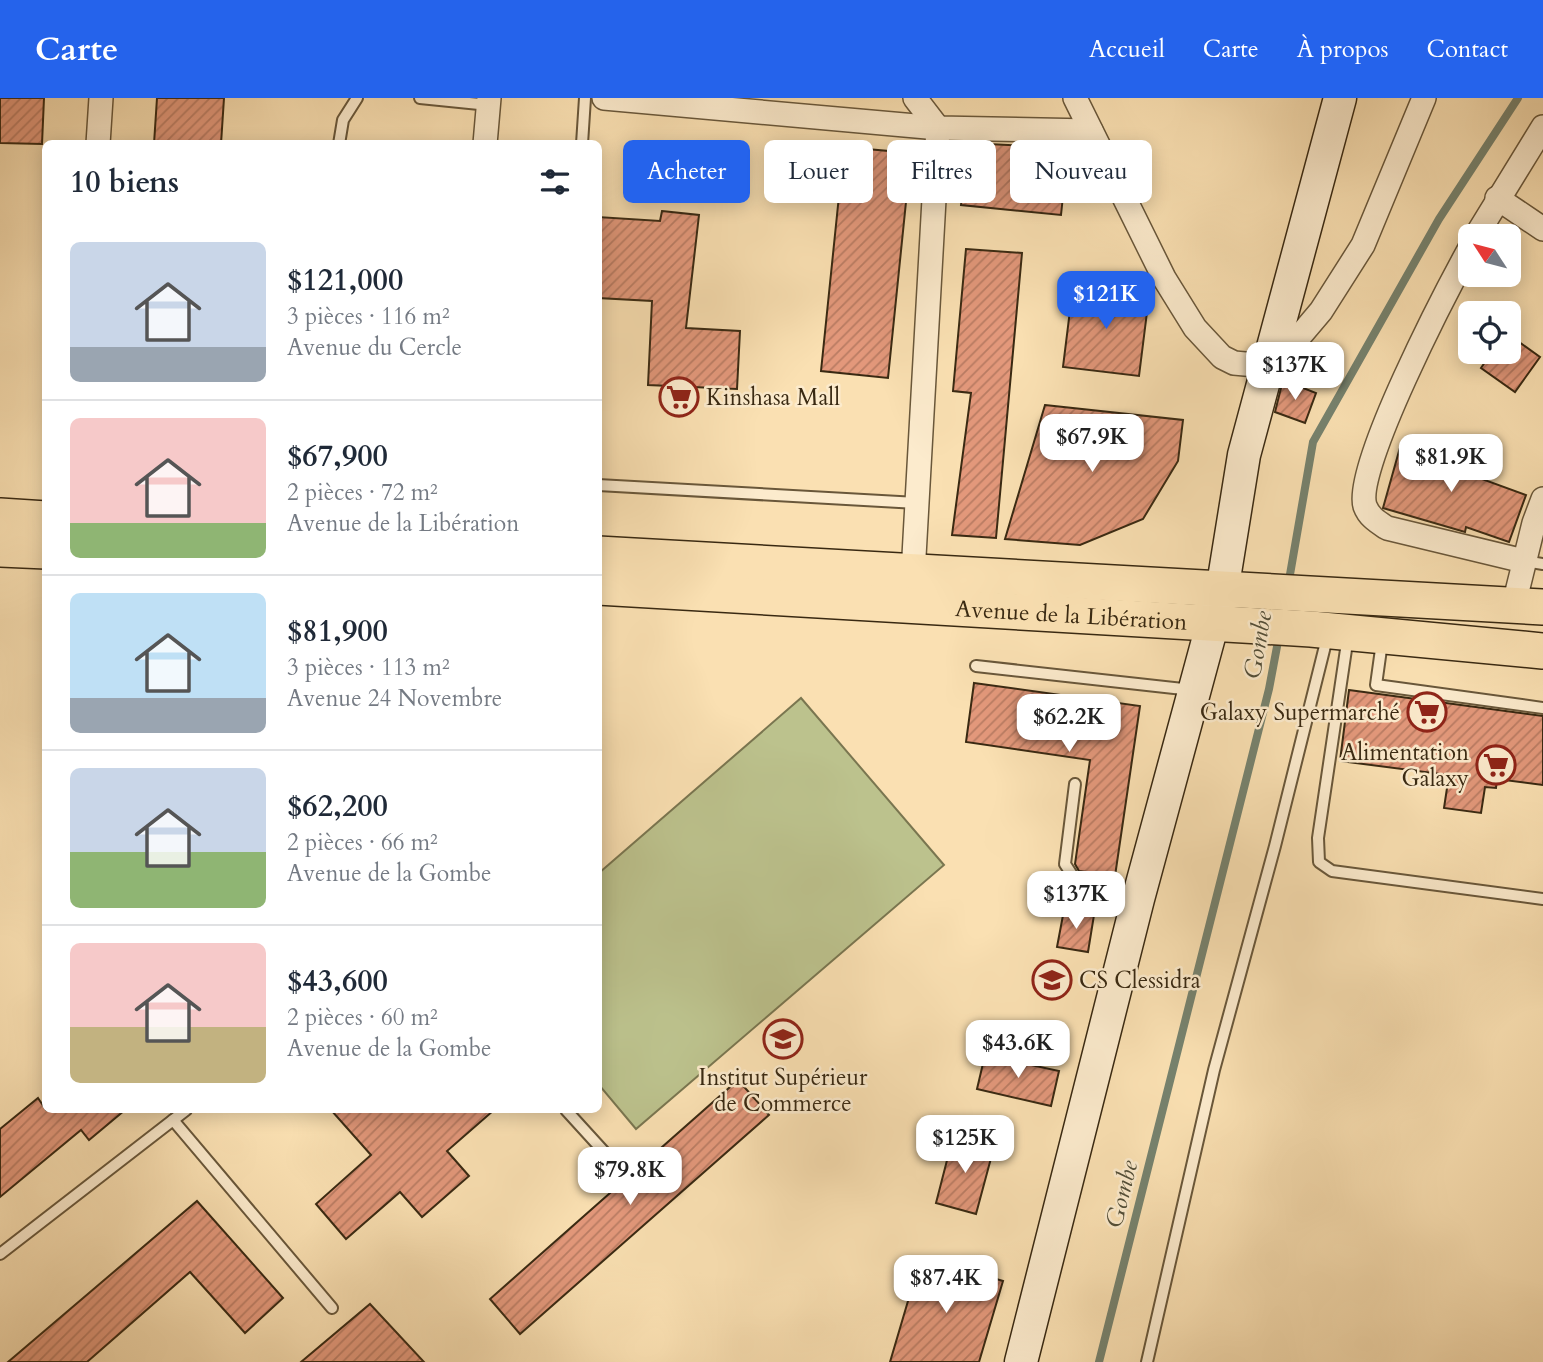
<!DOCTYPE html>
<html lang="fr">
<meta charset="utf-8">
<style>
body{margin:0;font-family:Cardo,serif;background:#f2f2f3;color:#1f2937;height:100vh;display:flex;flex-direction:column;font-size:26px;white-space:nowrap}
*{box-sizing:border-box;margin:0}
p{font-size:23px;color:#747a83}
.icon{flex:none;width:38px;height:38px;fill:none;stroke:currentColor;stroke-width:2;stroke-linecap:round;stroke-linejoin:round}
.map{position:relative;flex:1;overflow:hidden}
.sheet{position:absolute;left:42px;top:42px;width:560px;height:973px;display:flex;flex-direction:column;background:#fff;border-radius:10px;box-shadow:0 4px 18px #0003}
.sheet>*{flex:none}
.guide{position:absolute;left:623px;top:42px;width:665px;height:63px;display:flex;gap:14px}
.needle{width:46px;rotate:306deg}
.fabs{position:absolute;left:1458px;top:126px;display:grid;gap:14px}
.fabs a{display:grid;place-items:center;width:63px;height:63px;border-radius:10px;background:#fff;box-shadow:0 4px 18px #0003;font-size:35px}
.price{position:absolute;translate:-50% -60px;padding:0 16px;border-radius:14px;background:#fff;color:#222;font-size:23px;line-height:46px;filter:drop-shadow(0 2px 4px #0008)}
.price::after{content:'';position:absolute;left:50%;top:42px;width:21px;height:16px;margin-left:-10px;background:inherit;clip-path:polygon(0 0,100% 0,50% 100%)}
.price.current{background:#2563eb;color:#fff}
ul{padding:0;list-style:none}
li{display:flex;align-items:center;gap:21px;height:175px;padding:0 28px}
li+li{border-top:2px solid #e0e1e3}
li span{display:grid;place-items:center;flex:none;width:196px;height:140px;border-radius:10px;color:#555}
li>.icon{margin-inline-start:auto}
span .icon{width:84px;height:84px;fill:#fffc;stroke-width:1}
li b{font-size:30px}
h2{display:flex;justify-content:space-between;align-items:center;height:84px;padding:0 28px;font-size:30px}
.chip{padding:0 24px;border-radius:10px;background:#fff;box-shadow:0 4px 18px #0003;font-size:24px;line-height:63px}
.chip.current{background:#2563eb;color:#fff}
header{display:flex;align-items:center;gap:42px;box-sizing:border-box;height:98px;padding:0 35px;background:#2563eb;color:#fff}
header strong{font-size:33px}
nav{display:flex;gap:38px;margin-inline-start:auto;font-size:24px}
.map>svg:first-child{display:block}
.grass{fill:#bcc28d;stroke:#7a7650;stroke-width:2}
.lines{fill:none;stroke-linecap:round;stroke-linejoin:round}
.stream{stroke:#76826e;stroke-width:8}
.building{fill:url(#building-hatch);stroke:#392912;stroke-width:2}
.lane-casing{stroke:#69573a;stroke-width:14}
.street-casing{stroke:#69573a;stroke-width:26}
.secondary-casing{stroke:#392912;stroke-width:35}
.primary-casing{stroke:#392912;stroke-width:38}
.lane{stroke:#fcebcd;stroke-width:10}
.street{stroke:#fcebcd;stroke-width:23}
.secondary{stroke:#fcebcd;stroke-width:32}
.primary{stroke:#fae0b2;stroke-width:35}
.labels{text-anchor:middle;dominant-baseline:central;stroke-width:5;stroke-linejoin:round;paint-order:stroke}
.poi-label{font-size:23px;fill:#392912;stroke:#fcebcd;text-anchor:start}
.street-label{font-size:23px;fill:#392912;stroke:#fcebcd}
.water-label{font-size:24px;font-style:italic;fill:#524e38;stroke:#fcebcd}
</style>
<header>
<strong>Carte</strong>
<nav><a>Accueil</a><a>Carte</a><a>À propos</a><a>Contact</a></nav>
</header>
<div class="map">
<svg width="1543" height="1264" viewBox="0 0 1543 1264">
<defs>
<pattern id="building-hatch" width="6" height="6" patternUnits="userSpaceOnUse" patternTransform="scale(1.75)"><rect width="6" height="6" fill="#e3987b"/><path d="M-1 1l2-2M0 6l6-6M5 7l2-2" fill="none" stroke="#b97c63"/></pattern>
</defs>
<rect width="100%" height="100%" fill="#fae0b2"/>
<filter id="stains"><feTurbulence type="fractalNoise" baseFrequency=".00286" numOctaves="4"/><feColorMatrix values="0 0 0 0 .2 0 0 0 0 .09 0 0 0 0 .02 0 0 0 .5 -.17"/></filter>
<radialGradient id="worn" r=".72"><stop offset=".6" stop-color="#630" stop-opacity="0"/><stop offset="1" stop-color="#630" stop-opacity=".3"/></radialGradient>
<polygon class="grass" points="801,600 944,767 636,1031 599,987 599,775"/>
<g class="lines">
<g class="stream">
<polyline points="1288,488 1313,344 1439,121 1518,0"/>
<polyline points="1099,1264 1269,591 1279,538"/>
</g>
</g>
<g class="building">
<polygon points="0,0 44,0 42,46 0,45"/>
<polygon points="157,0 224,0 221,46 154,46"/>
<polygon points="968,45 1068,50 1061,117 961,107"/>
<polygon points="844,49 911,55 888,280 821,273"/>
<polygon points="662,113 699,117 686,230 740,233 737,291 648,287 652,203 598,200 598,119 660,123"/>
<polygon points="966,151 1022,155 996,440 952,437 971,295 953,293"/>
<polygon points="1073,188 1149,198 1139,278 1063,269"/>
<polygon points="1508,236 1540,259 1515,294 1481,270 1492,254 1508,254"/>
<polygon points="1283,282 1316,295 1305,325 1275,314"/>
<polygon points="1045,307 1183,322 1178,363 1143,421 1080,447 1005,441"/>
<polygon points="1401,346 1483,367 1479,380 1526,397 1509,444 1466,429 1465,434 1383,410"/>
<polygon points="974,585 1140,608 1115,778 1079,773 1075,766 1090,662 966,644"/>
<polygon points="1349,592 1543,618 1543,687 1497,681 1496,690 1485,689 1481,715 1444,710 1449,677 1340,663"/>
<polygon points="1064,812 1094,817 1088,854 1057,849"/>
<polygon points="985,957 1059,973 1051,1008 977,991"/>
<polygon points="738,982 769,1017 520,1236 490,1201"/>
<polygon points="38,1000 46,1012 125,1012 89,1042 81,1032 0,1099 0,1031"/>
<polygon points="331,1012 494,1012 447,1053 469,1078 422,1119 400,1094 346,1141 316,1106 371,1057"/>
<polygon points="953,1039 994,1049 976,1116 936,1105"/>
<polygon points="197,1103 283,1200 245,1235 190,1174 87,1264 8,1264"/>
<polygon points="921,1159 1003,1183 979,1264 890,1264"/>
<polygon points="370,1206 424,1264 301,1264"/>
</g>
<g class="lines">
<g class="lane-casing">
<g id="lane">
<polyline points="420,0 489,7"/>
<polyline points="339,46 343,22 357,0"/>
<polyline points="582,46 585,0"/>
<polyline points="598,387 917,405"/>
<polyline points="1524,463 1543,466"/>
<polyline points="1348,538 1318,740 1319,764 1332,773 1543,801"/>
<polyline points="1382,544 1376,587 1543,610"/>
<polyline points="976,568 1192,592"/>
<polyline points="1075,686 1065,766 1076,783 1134,800"/>
<polyline points="566,1012 617,1068"/>
<polyline points="173,1022 332,1210"/>
<polyline points="0,1156 186,1012"/>
<polyline points="1147,1264 1214,972 1275,748 1328,536"/>
</g>
</g>
<g class="street-casing">
<g id="street">
<polyline points="604,0 938,30 1091,33"/>
<polyline points="1075,0 1164,180 1195,230 1222,259 1234,265 1267,268 1282,259 1321,213 1363,147 1424,0"/>
<polyline points="98,46 101,0"/>
<polyline points="485,46 489,0"/>
<polyline points="1497,100 1543,131"/>
<polyline points="1476,138 1543,29"/>
<path d="M1470,150C1448,190 1353,371 1365,408C1369,419 1378,424 1387,430L1524,463"/>
<polyline points="913,476 938,30 915,0"/>
<polyline points="1514,506 1534,425 1543,401"/>
</g>
</g>
<g class="secondary-casing">
<polyline id="secondary" points="1021,1264 1138,801 1223,487 1244,357 1340,0"/>
</g>
<g class="primary-casing">
<g id="primary">
<polyline points="0,418 46,421"/>
<polyline points="0,451 46,453"/>
<polyline points="598,456 1543,509"/>
<path id="s1" d="M598,489L1311,531L1543,553"/>
</g>
</g>
<use href="#lane" class="lane"/>
<use href="#street" class="street"/>
<use href="#secondary" class="secondary"/>
<use href="#primary" class="primary"/>
</g>
<defs>
<g id="supermarket-ring" transform="scale(2.0125)"><circle r="9.5" fill="#fcebcd" stroke="#8f2418" stroke-width="1.5"/><path d="M-6-5.5h2.5l.6 2H6L4.5 2H-2.5L-4.4-4H-6ZM-1.5 3.2a1.3 1.3 0 1 0 .1 0ZM3 3.2a1.3 1.3 0 1 0 .1 0Z" fill="#8f2418"/></g>
<g id="school-ring" transform="scale(2.0125)"><circle r="9.5" fill="#fcebcd" stroke="#8f2418" stroke-width="1.5"/><path d="M0-5L7-2L0 1L-7-2ZM-4 1L0 2.5L4 1V4Q0 6-4 4Z" fill="#8f2418"/></g>
<g id="university-ring" transform="scale(2.0125)"><circle r="9.5" fill="#fcebcd" stroke="#8f2418" stroke-width="1.5"/><path d="M0-5L7-2L0 1L-7-2ZM-4 1L0 2.5L4 1V4Q0 6-4 4Z" fill="#8f2418"/></g>
</defs>
<g fill-rule="evenodd">
<use href="#supermarket-ring" x="679" y="299"/>
<use href="#supermarket-ring" x="1427" y="614"/>
<use href="#supermarket-ring" x="1496" y="667"/>
<use href="#school-ring" x="1052" y="882"/>
<use href="#university-ring" x="783" y="941"/>
</g>
<g class="labels">
<g class="poi-label">
<text x="706" y="299">Kinshasa Mall</text>
<text x="1400" y="614" text-anchor="end">Galaxy Supermarché</text>
<text x="1469" y="654" text-anchor="end">Alimentation<tspan x="1469" dy="26">Galaxy</tspan></text>
<text x="1079" y="882">CS Clessidra</text>
<text x="783" y="979" text-anchor="middle">Institut Supérieur<tspan x="783" dy="26">de Commerce</tspan></text>
</g>
<g class="street-label">
<text stroke="none"><textPath href="#s1" startOffset="474">Avenue de la Libération</textPath></text>
</g>
<g class="water-label">
<text transform="translate(1258 547) rotate(-80)">Gombe</text>
<text transform="translate(1122 1096) rotate(-76)">Gombe</text>
</g>
</g>
<rect width="100%" height="100%" filter="url(#stains)"/>
<rect width="100%" height="100%" fill="url(#worn)"/>
</svg>
<div class="fabs">
<a><svg class="needle" viewBox="-14 -14 28 28"><path d="M0-13l5 13h-10z" fill="#e53935"/><path d="M0 13l5-13h-10z" fill="#747a83"/></svg></a>
<a><svg class="icon" aria-label="locate" viewBox="0 0 24 24"><circle cx="12" cy="12" r="6"/><path d="M12 2v4M12 18v4M2 12h4M18 12h4"/></svg></a>
</div>
<b class="price current" style="left:1106px;top:233px">$121K</b>
<b class="price" style="left:1295px;top:304px">$137K</b>
<b class="price" style="left:1092px;top:376px">$67.9K</b>
<b class="price" style="left:1451px;top:396px">$81.9K</b>
<b class="price" style="left:1069px;top:656px">$62.2K</b>
<b class="price" style="left:1076px;top:833px">$137K</b>
<b class="price" style="left:1018px;top:982px">$43.6K</b>
<b class="price" style="left:965px;top:1077px">$125K</b>
<b class="price" style="left:630px;top:1109px">$79.8K</b>
<b class="price" style="left:946px;top:1217px">$87.4K</b>
<div class="guide">
<a class="chip current">Acheter</a>
<a class="chip">Louer</a>
<a class="chip">Filtres</a>
<a class="chip">Nouveau</a>
</div>
<section class="sheet">
<h2>10 biens<svg class="icon" aria-label="filters" viewBox="0 0 24 24"><path d="M4 7h16M4 17h16"/><circle cx="9" cy="7" r="2"/><circle cx="15" cy="17" r="2"/></svg></h2>
<ul>
<li><span style="background:linear-gradient(#c9d6e8 75%,#9aa5b1 0)"><svg class="icon" aria-label="home" viewBox="0 0 24 24"><path d="M3 11l9-7 9 7M6 9v11h12V9"/></svg></span><div><b>$121,000</b><p>3 pièces · 116 m²</p><p>Avenue du Cercle</p></div></li>
<li><span style="background:linear-gradient(#f6c9c9 75%,#8fb573 0)"><svg class="icon" aria-label="home" viewBox="0 0 24 24"><path d="M3 11l9-7 9 7M6 9v11h12V9"/></svg></span><div><b>$67,900</b><p>2 pièces · 72 m²</p><p>Avenue de la Libération</p></div></li>
<li><span style="background:linear-gradient(#bfe0f5 75%,#9aa5b1 0)"><svg class="icon" aria-label="home" viewBox="0 0 24 24"><path d="M3 11l9-7 9 7M6 9v11h12V9"/></svg></span><div><b>$81,900</b><p>3 pièces · 113 m²</p><p>Avenue 24 Novembre</p></div></li>
<li><span style="background:linear-gradient(#c9d6e8 60%,#8fb573 0)"><svg class="icon" aria-label="home" viewBox="0 0 24 24"><path d="M3 11l9-7 9 7M6 9v11h12V9"/></svg></span><div><b>$62,200</b><p>2 pièces · 66 m²</p><p>Avenue de la Gombe</p></div></li>
<li><span style="background:linear-gradient(#f6c9c9 60%,#c2b280 0)"><svg class="icon" aria-label="home" viewBox="0 0 24 24"><path d="M3 11l9-7 9 7M6 9v11h12V9"/></svg></span><div><b>$43,600</b><p>2 pièces · 60 m²</p><p>Avenue de la Gombe</p></div></li>
</ul>
</section>
</div>
